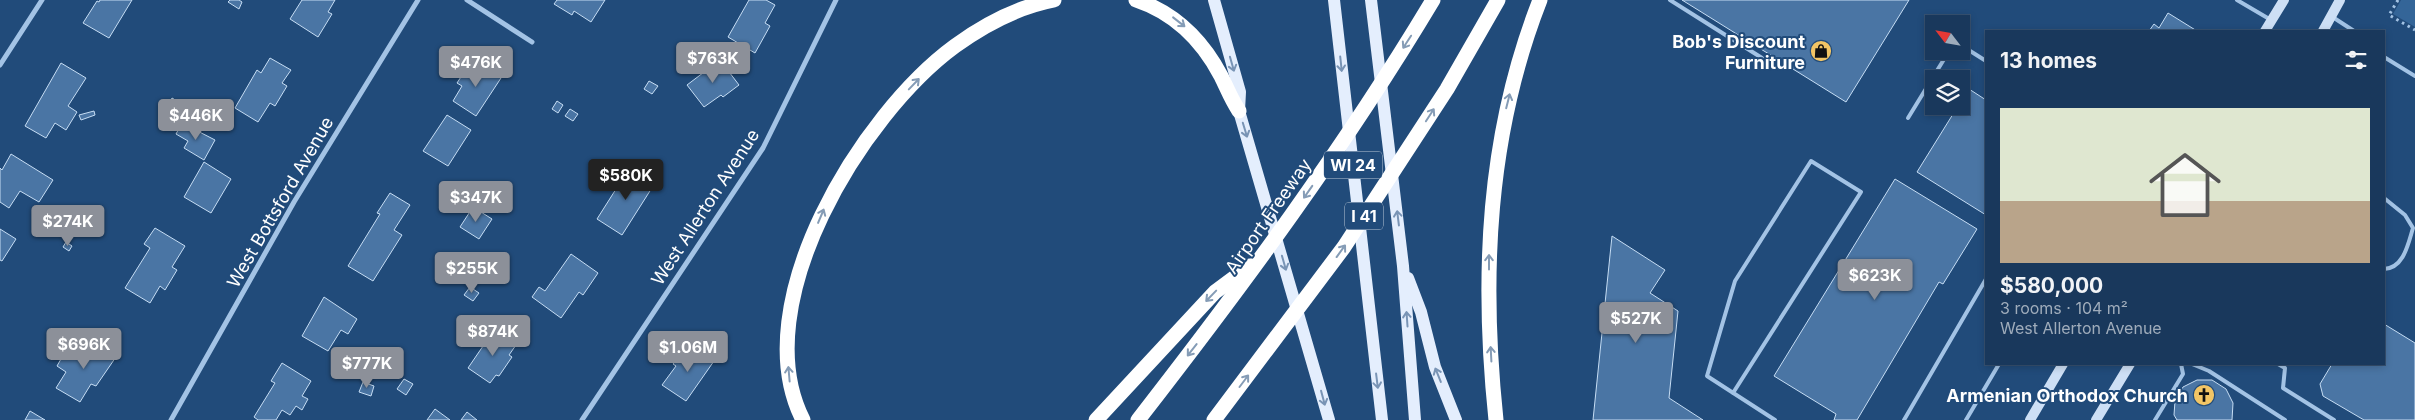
<!DOCTYPE html>
<meta charset="utf-8">
<style>
body{margin:0;font-family:Inter,sans-serif;background:#264365;color:#f1f3f6;height:100vh;display:flex;flex-direction:column;font-size:19px;white-space:nowrap}
*{box-sizing:border-box;margin:0}
p{font-size:16px;color:#9facbb}
.icon{flex:none;width:28px;height:28px;fill:none;stroke:currentColor;stroke-width:2;stroke-linecap:round;stroke-linejoin:round}
.map{position:relative;flex:1;overflow:hidden}
.side{position:absolute;left:1985px;top:30px;width:400px;height:335px;display:flex;flex-direction:column;background:#19385c;border-radius:0px;box-shadow:0 2px 8px #0003,0 0 0 1px #375272}
.side>*{flex:none}
.needle{width:32px;rotate:301deg}
.fabs{position:absolute;left:1925px;top:15px;display:grid;gap:10px}
.fabs a{display:grid;place-items:center;width:45px;height:45px;border-radius:0px;background:#19385c;box-shadow:0 2px 8px #0003,0 0 0 1px #375272;font-size:25px}
.price{position:absolute;translate:-50% -42px;padding:0 11px;border-radius:5px;background:#8c9099;color:#fff;font-size:16px;line-height:32px;filter:drop-shadow(0 1px 2px #0008)}
.price::after{content:'';position:absolute;left:50%;top:30px;width:15px;height:11px;margin-left:-8px;background:inherit;clip-path:polygon(0 0,100% 0,50% 100%)}
.price.selected{background:#222;color:#fff}
ul{padding:0;list-style:none}
li{display:grid;align-content:center;gap:10px;height:265px;padding:0 15px}
li span{display:grid;place-items:center;height:155px;border-radius:0px;color:#555}
li>.icon{margin-inline-start:auto}
span .icon{width:90px;height:90px;fill:#fffc;stroke-width:1}
li b{font-size:21px}
h2{display:flex;justify-content:space-between;align-items:center;height:60px;padding:0 15px;font-size:21px}
.map>svg:first-child{display:block}
.green{fill:#346598}
.building{fill:#4a75a4;stroke:#c6ddf4}
.lines{fill:none;stroke-linecap:round;stroke-linejoin:round}
.path{stroke:#a3c3e5;stroke-width:3;stroke-dasharray:2.5 4;stroke-linecap:butt}
.service{stroke:#a3c3e5;stroke-width:4}
.minor{stroke:#a3c3e5;stroke-width:5}
.secondary{stroke:#cddff5;stroke-width:10}
.primary{stroke:#e4eefd;stroke-width:12}
.motorway{stroke:#fff;stroke-width:15}
.oneway{stroke:#859cb6}
.oneway2{stroke:#7994b5}
.labels{text-anchor:middle;dominant-baseline:central;stroke-width:4;stroke-linejoin:round;paint-order:stroke}
.shield{fill:#214b7a;stroke:#bcc9d7;stroke-width:1}
.shield-label{font-size:16px;font-weight:bold;fill:#fff}
.poi-label{font-size:18px;font-weight:bold;fill:#fff;stroke:#214b7a;text-anchor:end}
.street-label{font-size:18px;fill:#fff;stroke:#214b7a}
</style>
<div class="map">
<svg width="2415" height="420" viewBox="0 0 2415 420">
<rect width="100%" height="100%" fill="#214b7a"/>
<polygon class="green" points="2401,0 2415,0 2415,27 2393,14"/>
<g class="building">
<polygon points="100,0 132,0 109,38 83,23 97,1 99,2"/>
<polygon points="230,0 239,0 242,2 239,9 228,2"/>
<polygon points="302,0 335,0 328,12 332,14 318,37 290,19"/>
<polygon points="557,0 605,0 591,22 574,11 572,15 554,4"/>
<polygon points="749,0 766,0 775,5 765,23 770,26 755,53 728,37"/>
<polygon points="1682,0 1909,0 1846,102"/>
<polygon points="2168,13 2197,31 2149,31 2154,24 2159,28"/>
<polygon points="270,58 291,70 282,83 287,86 275,106 270,103 258,122 235,108 257,70 261,73"/>
<polygon points="472,60 501,78 476,116 453,101 462,86 457,83"/>
<polygon points="720,60 739,85 723,97 721,95 704,107 687,85"/>
<polygon points="61,63 86,78 68,106 77,112 66,130 55,123 46,138 25,126"/>
<polygon points="649,81 658,86 652,94 644,89"/>
<polygon points="1969,89 1986,100 1986,215 1917,172 1958,106 1961,106 1961,100"/>
<polygon points="172,98 182,104 176,113 167,108"/>
<polygon points="557,101 563,105 558,113 552,109"/>
<polygon points="570,109 578,114 573,121 565,116"/>
<polygon points="94,111 95,115 81,120 79,115"/>
<polygon points="447,115 471,130 448,166 423,151"/>
<polygon points="182,123 215,140 204,160 184,148 188,141 176,134"/>
<polygon points="11,154 53,180 39,202 20,191 9,208 0,202 0,168 2,170"/>
<polygon points="204,162 231,179 211,213 184,197"/>
<polygon points="630,167 655,183 622,235 597,219"/>
<polygon points="1895,179 1977,229 1943,284 1939,282 1857,420 1834,420 1836,414 1774,376"/>
<polygon points="474,187 481,192 478,197 470,192"/>
<polygon points="390,193 410,205 394,230 402,235 373,281 348,266 380,214 377,213"/>
<polygon points="473,207 492,219 479,239 460,227"/>
<polygon points="155,228 185,246 172,267 177,270 165,290 160,286 150,303 125,288 150,248 144,244"/>
<polygon points="0,229 16,239 2,261 0,260"/>
<polygon points="1612,236 1665,270 1650,293 1678,311 1669,398 1703,420 1593,420"/>
<polygon points="66,242 72,246 69,251 63,247"/>
<polygon points="571,254 598,273 583,295 579,292 561,318 532,297 539,287 545,291"/>
<polygon points="470,287 479,293 473,301 464,295"/>
<polygon points="324,297 357,319 348,334 341,330 328,351 302,336"/>
<polygon points="2384,324 2415,343 2415,420 2364,420 2323,396 2320,384 2332,364 2384,364"/>
<polygon points="494,330 516,345 509,355 512,357 499,376 496,375 490,383 468,368"/>
<polygon points="99,343 118,354 96,386 91,384 80,402 56,388 66,372 57,366 69,345 90,358"/>
<polygon points="689,345 714,361 686,401 662,385 676,366 673,364"/>
<polygon points="282,363 311,381 302,396 308,399 302,410 296,406 290,415 282,410 276,420 258,420 254,417 275,383 271,381"/>
<polygon points="404,379 413,384 406,395 397,389"/>
<polygon points="2197,380 2212,380 2226,389 2233,403 2232,420 2177,420 2174,415 2175,401 2183,387"/>
<polygon points="363,382 374,386 371,396 359,392"/>
<polygon points="435,409 450,420 427,420"/>
<polygon points="30,411 45,420 25,420"/>
<polygon points="467,412 477,420 461,420"/>
</g>
<g class="lines">
<polyline class="path" points="2398,0 2389,15 2415,30"/>
<g class="service">
<polyline points="1670,0 1762,58"/>
<polyline points="2237,0 2271,20"/>
<polyline points="2331,16 2354,31"/>
<polyline points="1961,50 1967,49 1986,61"/>
<polyline points="2384,57 2415,76"/>
<polyline points="1908,118 1946,56 1955,51"/>
<path d="M2384,198L2405,215L2413,228C2408,244 2404,268 2384,269"/>
<polyline points="2192,364 2209,371 2285,420"/>
<polyline points="2278,364 2285,368 2283,388 2334,420"/>
<polyline points="1733,393 1861,192 1811,161 1735,281 1707,376 1775,420"/>
<polyline points="1904,420 1986,279"/>
<polyline points="1966,420 1999,364"/>
<polyline points="2155,420 2183,374 2181,364"/>
</g>
<g class="minor">
<polyline points="467,0 532,42"/>
<polyline points="0,65 42,0"/>
<polyline points="171,420 294,202 418,0"/>
<polyline points="582,420 763,148 836,0"/>
</g>
<g class="secondary">
<polyline points="2265,31 2284,0"/>
<polyline points="2323,31 2340,0"/>
<polyline points="2030,420 2063,364"/>
<polyline points="2096,420 2130,364"/>
</g>
<g class="primary">
<polyline points="1214,0 1240,92 1239,111 1329,420"/>
<polyline points="1334,0 1382,420"/>
<polyline points="1371,0 1403,266 1415,420"/>
<polyline points="1408,278 1421,312 1435,367 1456,420"/>
</g>
<g class="motorway">
<path d="M1136,0C1175,13 1202,40 1221,76C1227,88 1231,99 1239,111"/>
<path d="M803,420C744,304 862,114 955,46C984,25 1018,7 1054,0"/>
<polyline points="1096,420 1215,292 1250,266"/>
<path d="M1138,420C1243,285 1345,147 1433,0"/>
<polyline points="1214,420 1344,247 1447,89 1498,0"/>
<path d="M1496,420C1481,277 1487,135 1540,0"/>
</g>
</g>
<defs><path id="oneway-shaft" d="M-6 0H5M1.5-3L5.5 0L1.5 3" fill="none" stroke-width="1.6" stroke-linecap="round" stroke-linejoin="round" transform="scale(1.25)"/></defs>
<g class="oneway">
<use href="#oneway-shaft" transform="translate(1179 22) rotate(38)"/>
<use href="#oneway-shaft" transform="translate(1407 42) rotate(123)"/>
<use href="#oneway-shaft" transform="translate(914 84) rotate(-46)"/>
<use href="#oneway-shaft" transform="translate(1508 101) rotate(-76)"/>
<use href="#oneway-shaft" transform="translate(1430 115) rotate(-57)"/>
<use href="#oneway-shaft" transform="translate(1308 192) rotate(125)"/>
<use href="#oneway-shaft" transform="translate(821 216) rotate(-67)"/>
<use href="#oneway-shaft" transform="translate(1341 251) rotate(-54)"/>
<use href="#oneway-shaft" transform="translate(1489 262) rotate(-90)"/>
<use href="#oneway-shaft" transform="translate(1211 296) rotate(134)"/>
<use href="#oneway-shaft" transform="translate(1192 350) rotate(128)"/>
<use href="#oneway-shaft" transform="translate(1491 354) rotate(-93)"/>
<use href="#oneway-shaft" transform="translate(789 374) rotate(-95)"/>
<use href="#oneway-shaft" transform="translate(1244 381) rotate(-53)"/>
</g>
<g class="oneway2">
<use href="#oneway-shaft" transform="translate(1232 64) rotate(74)"/>
<use href="#oneway-shaft" transform="translate(1341 64) rotate(84)"/>
<use href="#oneway-shaft" transform="translate(1245 130) rotate(73)"/>
<use href="#oneway-shaft" transform="translate(1398 218) rotate(-97)"/>
<use href="#oneway-shaft" transform="translate(1284 263) rotate(74)"/>
<use href="#oneway-shaft" transform="translate(1407 319) rotate(-94)"/>
<use href="#oneway-shaft" transform="translate(1438 375) rotate(-112)"/>
<use href="#oneway-shaft" transform="translate(1377 381) rotate(83)"/>
<use href="#oneway-shaft" transform="translate(1323 398) rotate(75)"/>
</g>
<defs>
<g id="shop-disc" transform="scale(1.125)"><circle r="9.5" fill="#f2c565" stroke="#214b7a"/><path d="M-5-2.5h2.3a2.7 3.5 0 0 1 5.4 0H5L5.5 6h-11ZM-1.5-2.5h3a1.5 2.3 0 0 0-3 0Z" fill="#111"/></g>
<g id="church-disc" transform="scale(1.125)"><circle r="9.5" fill="#f2c565" stroke="#214b7a"/><path d="M-1.2-6h2.4v3.5h3.3v2.4h-3.3V6h-2.4V-.1h-3.3v-2.4h3.3Z" fill="#111"/></g>
</defs>
<g fill-rule="evenodd">
<use href="#shop-disc" x="1821" y="51"/>
<use href="#church-disc" x="2204" y="395"/>
</g>
<g class="labels">
<g class="shield">
<rect x="1324" y="151.5" width="58" height="27" rx="4"/>
<rect x="1345" y="202.5" width="38" height="27" rx="4"/>
</g>
<g class="shield-label">
<text x="1353" y="165">WI 24</text>
<text x="1364" y="216">I 41</text>
</g>
<g class="poi-label">
<text x="1805" y="41">Bob's Discount<tspan x="1805" dy="21">Furniture</tspan></text>
<text x="2188" y="395">Armenian Orthodox Church</text>
</g>
<g class="street-label">
<text transform="translate(280 202) rotate(-60)">West Bottsford Avenue</text>
<text transform="translate(705 207) rotate(-57)">West Allerton Avenue</text>
<text transform="translate(1268 216) rotate(-55)">Airport Freeway</text>
</g>
</g>
</svg>
<div class="fabs">
<a><svg class="needle" viewBox="-14 -14 28 28"><path d="M0-13l5 13h-10z" fill="#e53935"/><path d="M0 13l5-13h-10z" fill="#9facbb"/></svg></a>
<a><svg class="icon" aria-label="layers" viewBox="0 0 24 24"><path d="M12 4l9 5-9 5-9-5zM3 14l9 5 9-5"/></svg></a>
</div>
<b class="price" style="left:713px;top:84px">$763K</b>
<b class="price" style="left:476px;top:88px">$476K</b>
<b class="price" style="left:196px;top:141px">$446K</b>
<b class="price selected" style="left:626px;top:201px">$580K</b>
<b class="price" style="left:476px;top:223px">$347K</b>
<b class="price" style="left:68px;top:247px">$274K</b>
<b class="price" style="left:472px;top:294px">$255K</b>
<b class="price" style="left:1875px;top:301px">$623K</b>
<b class="price" style="left:1636px;top:344px">$527K</b>
<b class="price" style="left:493px;top:357px">$874K</b>
<b class="price" style="left:84px;top:370px">$696K</b>
<b class="price" style="left:688px;top:373px">$1.06M</b>
<b class="price" style="left:367px;top:389px">$777K</b>
<section class="side">
<h2>13 homes<svg class="icon" aria-label="filters" viewBox="0 0 24 24"><path d="M4 7h16M4 17h16"/><circle cx="9" cy="7" r="2"/><circle cx="15" cy="17" r="2"/></svg></h2>
<ul>
<li><span style="background:linear-gradient(#dfe7d0 60%,#b9a48a 0)"><svg class="icon" aria-label="home" viewBox="0 0 24 24"><path d="M3 11l9-7 9 7M6 9v11h12V9"/></svg></span><div><b>$580,000</b><p>3 rooms · 104 m²</p><p>West Allerton Avenue</p></div></li>
</ul>
</section>
</div>
